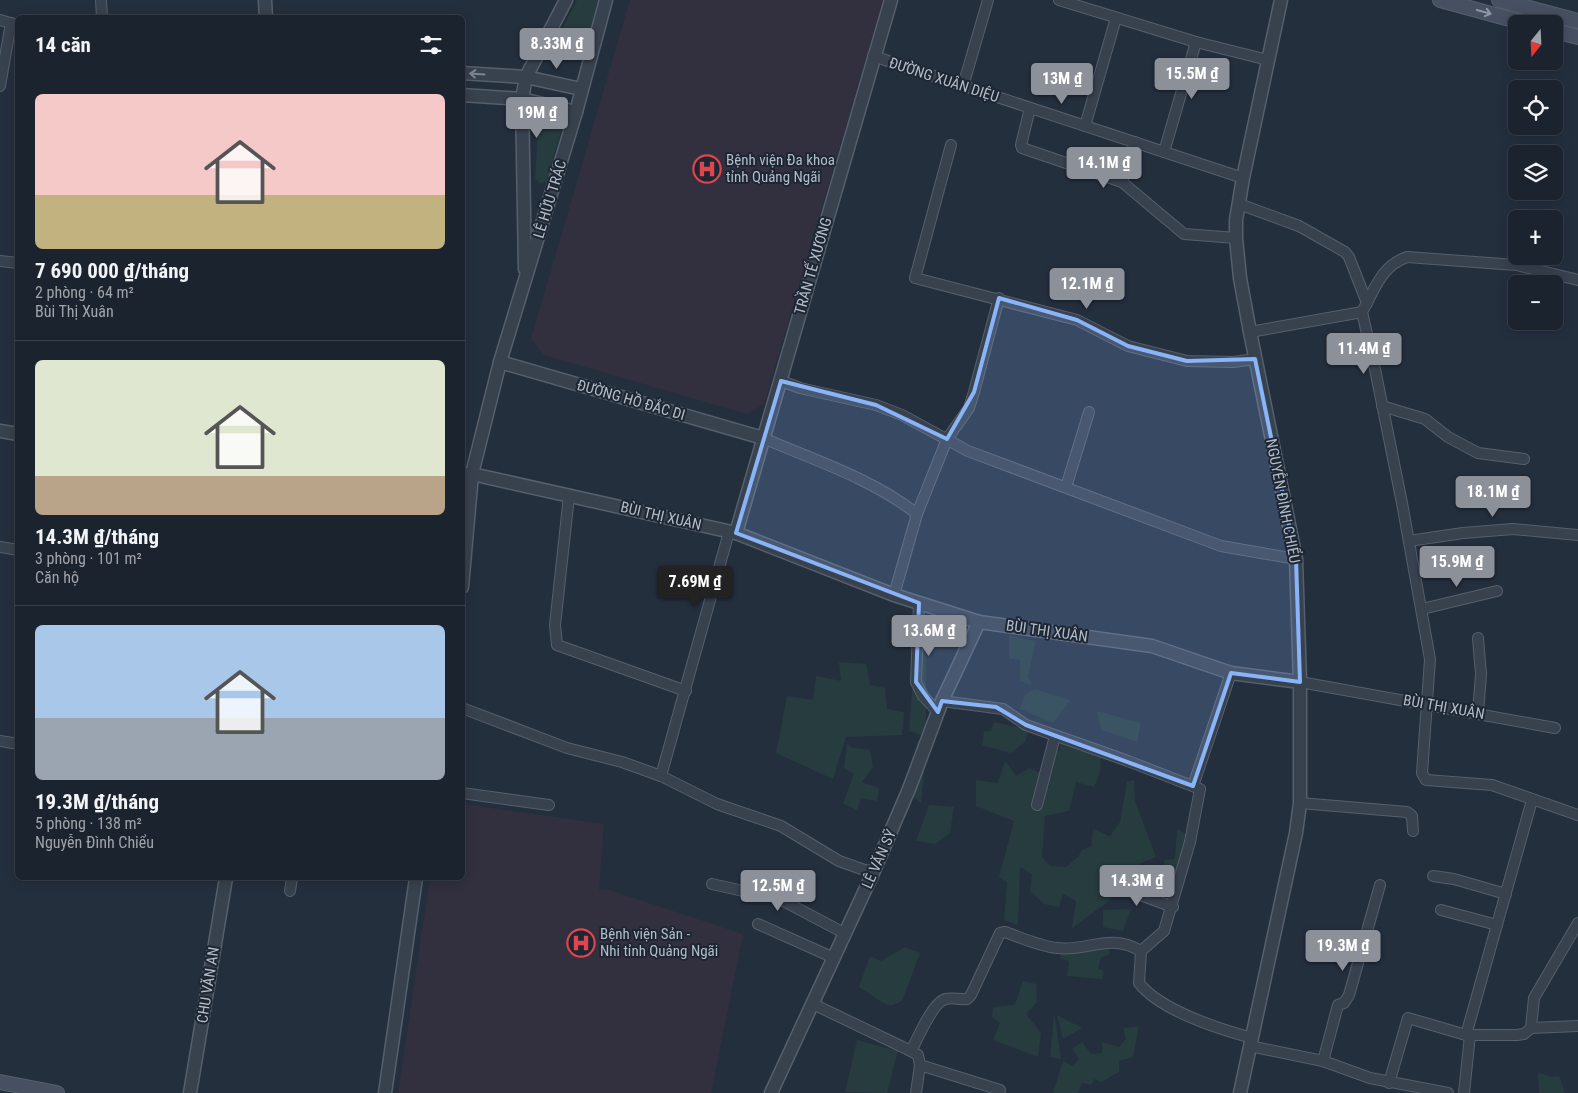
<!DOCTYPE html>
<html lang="vi">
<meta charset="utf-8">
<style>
body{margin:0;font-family:"Roboto Condensed",sans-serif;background:#242b36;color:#f1f3f6;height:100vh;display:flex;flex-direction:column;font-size:19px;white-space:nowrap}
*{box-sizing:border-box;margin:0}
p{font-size:16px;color:#a0a4aa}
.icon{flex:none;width:28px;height:28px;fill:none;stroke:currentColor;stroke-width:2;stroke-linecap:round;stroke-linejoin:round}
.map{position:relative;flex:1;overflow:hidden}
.sheet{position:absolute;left:15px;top:15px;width:450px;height:865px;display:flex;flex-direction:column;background:#1b232e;border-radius:8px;box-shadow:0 2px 12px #0003,0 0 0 1px #39404a}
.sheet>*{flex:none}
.needle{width:32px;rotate:198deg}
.tools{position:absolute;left:1508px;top:15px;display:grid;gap:10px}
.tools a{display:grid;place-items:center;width:55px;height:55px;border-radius:8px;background:#1b232e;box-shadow:0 2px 12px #0003,0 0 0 1px #39404a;font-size:25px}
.price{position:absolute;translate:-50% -42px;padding:0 11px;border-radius:5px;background:#8c9099;color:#fff;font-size:16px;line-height:32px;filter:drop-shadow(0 1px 2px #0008)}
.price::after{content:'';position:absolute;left:50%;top:30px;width:15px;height:11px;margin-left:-8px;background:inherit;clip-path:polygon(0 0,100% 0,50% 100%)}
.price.current{background:#222;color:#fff}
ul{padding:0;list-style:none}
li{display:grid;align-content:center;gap:10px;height:265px;padding:0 20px}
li+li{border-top:1px solid #39404a}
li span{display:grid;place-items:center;height:155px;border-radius:8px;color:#555}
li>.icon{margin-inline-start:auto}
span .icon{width:90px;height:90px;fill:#fffc;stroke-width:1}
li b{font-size:21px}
h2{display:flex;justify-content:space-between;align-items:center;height:60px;padding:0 20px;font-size:21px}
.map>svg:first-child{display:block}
.medical{fill:#32303f}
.green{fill:#263c3f}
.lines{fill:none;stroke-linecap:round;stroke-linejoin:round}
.minor-casing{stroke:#565f6c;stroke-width:12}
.tertiary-casing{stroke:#565f6c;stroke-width:15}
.secondary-casing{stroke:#565f6c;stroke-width:16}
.minor{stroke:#38414e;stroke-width:10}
.tertiary{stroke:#38414e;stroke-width:12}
.secondary{stroke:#465061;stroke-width:14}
.oneway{stroke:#8e96a5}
.oneway2{stroke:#7c8592}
.marked{fill:#8ab4f8;fill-opacity:0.2;stroke:#8ab4f8;stroke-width:4;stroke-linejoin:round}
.labels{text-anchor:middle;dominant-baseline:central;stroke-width:4;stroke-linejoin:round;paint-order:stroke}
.street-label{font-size:15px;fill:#b4bcc9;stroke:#1d2633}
.poi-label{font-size:15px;fill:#b4bcc9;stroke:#1d2633;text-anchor:start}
</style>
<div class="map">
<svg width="1578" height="1093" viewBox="0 0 1578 1093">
<rect width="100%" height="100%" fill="#242f3e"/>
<g class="medical">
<polygon points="630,0 883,0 764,404 747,414 544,355 531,339"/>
<polygon points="463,804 604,824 599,890 609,890 743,934 711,1093 398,1093 430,878 462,878"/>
</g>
<g class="green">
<path d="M577,0H601L587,44C581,50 570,49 563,46L558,37Z"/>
<polygon points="549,121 558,123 562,128 546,182 540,183 535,179 538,131 541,123"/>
<polygon points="1009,635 1036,641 1028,676 1032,685 1020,681 1020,660 1009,658"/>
<polygon points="915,653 926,653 926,737 909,731"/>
<polygon points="839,662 866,664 870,685 885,688 887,709 904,712 902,735 846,737 833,779 776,753 787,696 813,700 816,676 841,681"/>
<polygon points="1035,689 1070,700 1053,723 1020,709 1025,694"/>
<polygon points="1097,711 1141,723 1137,742 1101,730"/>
<polygon points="1020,719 1031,725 1025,742 1011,753 982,745 984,731 991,731 994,722 1017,727"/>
<polygon points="1062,737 1101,748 1100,773 1094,787 1076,782 1069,811 1045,816 1042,857 1050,866 1066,867 1079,856 1081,851 1091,846 1093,829 1110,836 1120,822 1127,782 1134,780 1135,801 1156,857 1139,864 1137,892 1115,879 1111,886 1121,892 1072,928 1076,901 1063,894 1059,907 1044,904 1030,891 1032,874 1020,867 1018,925 1004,920 1007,882 999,877 1014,821 976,806 976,780 998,783 1005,761 1016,776 1029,768 1041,773 1049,749 1059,751"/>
<polygon points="918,740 927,742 921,803 906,791 913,776"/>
<polygon points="847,744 851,747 870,750 873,767 862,782 879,788 877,801 861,798 857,810 843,803 854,774 844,768"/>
<polygon points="929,805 954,807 950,833 935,844 916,841"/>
<polygon points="1177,829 1193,838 1178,890 1161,885 1166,874 1162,870 1165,860 1175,859"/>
<polygon points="1131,909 1123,931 1103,927 1103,910"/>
<polygon points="1110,940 1109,955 1101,957 1098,969 1104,971 1102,979 1067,976 1069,961 1060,959 1063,948"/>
<path d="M905,947L920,953L902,1001L891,1006C878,1002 871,993 859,987L870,956L881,961Z"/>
<polygon points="1023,981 1036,984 1037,1002 1026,1014 1041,1033 1038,1057 993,1040 1000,1023 992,1017 993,1007 1015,1005"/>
<polygon points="1057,1015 1082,1028 1063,1039"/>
<polygon points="1054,1016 1055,1017 1061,1059 1050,1057"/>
<polygon points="1139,1026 1133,1057 1119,1061 1119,1072 1101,1082 1094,1079 1091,1085 1082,1083 1078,1093 1053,1093 1063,1061 1072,1066 1079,1059 1072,1049 1082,1042 1091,1054 1102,1053 1102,1042 1119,1047 1126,1039 1123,1028"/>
<polygon points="857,1040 898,1051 887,1093 845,1092"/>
<polygon points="1538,1072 1551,1077 1559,1076 1565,1093 1539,1093"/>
</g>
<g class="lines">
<g class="minor-casing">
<g id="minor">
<polyline points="101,0 102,18"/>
<polyline points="1059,0 1196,42 1268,60"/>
<polyline points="0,20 17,25"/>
<polyline points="873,56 1243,178"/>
<polyline points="0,86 11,23"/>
<polyline points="963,86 988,0"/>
<polyline points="1030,108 1021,145 1022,148 1122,182 1184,234 1236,238"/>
<polyline points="1085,126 1116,18"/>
<polyline points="951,145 915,278 1077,320 1128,346 1187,361 1233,362 1255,359"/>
<polyline points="1164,152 1196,42"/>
<polyline points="1122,182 1135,142"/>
<polyline points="1239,204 1299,226 1345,252 1349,257 1367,303"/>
<polyline points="0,261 18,263"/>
<path d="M1578,280L1516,265L1407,257C1381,266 1375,289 1362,312L1375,369L1402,503L1430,659L1422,773L1426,780L1492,785L1578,815"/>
<polyline points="1250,332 1362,312"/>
<polyline points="781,381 800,388 876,405 902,415 968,451 1221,546 1296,559"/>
<polyline points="1382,406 1425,419 1448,437 1478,453 1524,459"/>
<path d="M763,438C814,460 873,479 917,514"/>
<polyline points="1066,487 1089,412"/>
<polyline points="569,496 555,625 557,645 686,691"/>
<polyline points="1409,541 1463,533 1513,529 1578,535"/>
<polyline points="0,547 18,550"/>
<polyline points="894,595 917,514 947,439 969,408 974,392 999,298"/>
<polyline points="919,603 916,682 923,696 938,712"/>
<polyline points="1422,609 1497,591"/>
<polyline points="1300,682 1555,728"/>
<polyline points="942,701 1003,709 1026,725 1128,761 1200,789 1190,842 1164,931 1141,951"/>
<polyline points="462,708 567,748 622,762 661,776 717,804 781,826 839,861 873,873"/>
<polyline points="1478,713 1481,674 1478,638"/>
<polyline points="0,741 18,744"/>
<polyline points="661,776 729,532"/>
<polyline points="1193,786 1231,673"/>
<polyline points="462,793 549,805"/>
<polyline points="1300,803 1407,812 1412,816 1413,831"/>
<polyline points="1037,805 1055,736"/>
<polyline points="1433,876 1454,879 1506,894"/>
<polyline points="712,884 761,895 772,895 846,934"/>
<polyline points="1111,884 1173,907"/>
<polyline points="290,891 292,878"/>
<polyline points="1441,910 1497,925"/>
<polyline points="758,924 834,958"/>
<polyline points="813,1004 911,1051"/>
<polyline points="1531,1028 1534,998 1578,923"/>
<polyline points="1466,1035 1532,800"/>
<polyline points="1250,1046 1323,1061 1370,1078 1448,1093"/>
<polyline points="1323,1061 1338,1005 1344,1003 1349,995 1380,885"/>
<polyline points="920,1065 1000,1090"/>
<polyline points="1389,1083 1408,1018 1466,1035 1517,1035 1524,1034 1531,1028 1578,1026"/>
<path d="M916,1093L920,1065L918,1055L911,1051C918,1038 933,1001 946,999C953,997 960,1000 967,999L971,995L1000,933L1005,932C1022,938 1039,946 1057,948C1088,952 1109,932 1141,951L1139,983C1160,1010 1219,1029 1252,1038"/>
<polyline points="1464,1093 1470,1035"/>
</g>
</g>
<g class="tertiary-casing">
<g id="tertiary">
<polyline points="265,0 266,18"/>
<polyline points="462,73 526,77 581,89"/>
<polyline points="462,95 522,99 576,112"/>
<polyline points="525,269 522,99 526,77 566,0"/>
<polyline points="500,362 763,438"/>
<polyline points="0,431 18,434"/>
<polyline points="462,474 472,474 736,533 894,595 979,622 1152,646 1231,673 1300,682"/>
<polyline points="736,533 891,0"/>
<polyline points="462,587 472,474 500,362 576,112 606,0"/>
<polyline points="190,1093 226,878"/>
<polyline points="385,1093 416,878"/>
<polyline points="771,1093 873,873 909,789 942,701 979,622"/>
<polyline points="1240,1093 1296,833 1300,803 1300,682 1296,559 1250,332 1240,278 1236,238 1236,220 1243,178 1281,0"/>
</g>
</g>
<g class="secondary-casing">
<g id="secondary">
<polyline points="1440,0 1528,24"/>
<polyline points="1499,0 1578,21"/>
<polyline points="1554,31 1578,37"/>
<polyline points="0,1082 57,1093"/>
</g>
</g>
<use href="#minor" class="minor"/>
<use href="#tertiary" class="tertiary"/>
<use href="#secondary" class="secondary"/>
</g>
<defs><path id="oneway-shaft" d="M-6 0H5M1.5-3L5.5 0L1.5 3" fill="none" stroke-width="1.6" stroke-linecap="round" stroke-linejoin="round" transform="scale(1.25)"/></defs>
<use class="oneway" href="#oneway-shaft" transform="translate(1484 12) rotate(15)"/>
<use class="oneway2" href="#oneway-shaft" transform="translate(477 74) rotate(-176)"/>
<path class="marked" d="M999,298L1077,320L1128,346L1187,361L1255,359L1296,559L1300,682L1231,673L1193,786L1026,725L996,707L942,701L938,712L916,682L919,603L736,533L781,381L876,405L947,439L974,392Z"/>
<defs>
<g id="hospital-ring" transform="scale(1.4375)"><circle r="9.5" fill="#1d2633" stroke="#e0444e" stroke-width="1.5"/><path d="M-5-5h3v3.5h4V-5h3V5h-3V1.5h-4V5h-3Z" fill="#e0444e"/></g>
</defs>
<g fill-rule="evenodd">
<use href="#hospital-ring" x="707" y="169"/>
<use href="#hospital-ring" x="581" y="943"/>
</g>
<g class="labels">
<g class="street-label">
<text transform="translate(944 80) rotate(18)">ĐƯỜNG XUÂN DIỆU</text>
<text transform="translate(550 199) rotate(-73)">LÊ HỮU TRÁC</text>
<text transform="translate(813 266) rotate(-74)">TRẦN TẾ XƯƠNG</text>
<text transform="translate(631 400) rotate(16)">ĐƯỜNG HỒ ĐẮC DI</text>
<text transform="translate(1283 501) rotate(79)">NGUYỄN ĐÌNH CHIỂU</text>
<text transform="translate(661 516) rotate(13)">BÙI THỊ XUÂN</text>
<text transform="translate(1047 631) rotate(8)">BÙI THỊ XUÂN</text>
<text transform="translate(1444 707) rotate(10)">BÙI THỊ XUÂN</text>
<text transform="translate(879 859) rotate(-66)">LÊ VĂN SỸ</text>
<text transform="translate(208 985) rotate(-81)">CHU VĂN AN</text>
</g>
<g class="poi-label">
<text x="726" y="160">Bệnh viện Đa khoa<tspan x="726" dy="17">tỉnh Quảng Ngãi</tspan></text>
<text x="600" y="934">Bệnh viện Sản -<tspan x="600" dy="17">Nhi tỉnh Quảng Ngãi</tspan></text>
</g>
</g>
</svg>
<div class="tools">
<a><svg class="needle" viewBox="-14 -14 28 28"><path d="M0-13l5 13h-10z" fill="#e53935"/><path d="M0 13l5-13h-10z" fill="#a0a4aa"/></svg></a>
<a><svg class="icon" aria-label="locate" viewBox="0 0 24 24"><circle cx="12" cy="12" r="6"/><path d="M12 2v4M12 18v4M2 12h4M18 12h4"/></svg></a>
<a><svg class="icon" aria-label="layers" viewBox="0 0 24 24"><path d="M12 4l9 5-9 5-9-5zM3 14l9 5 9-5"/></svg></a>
<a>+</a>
<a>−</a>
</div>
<b class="price" style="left:557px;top:70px">8.33M ₫</b>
<b class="price" style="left:1192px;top:100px">15.5M ₫</b>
<b class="price" style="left:1062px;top:105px">13M ₫</b>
<b class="price" style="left:537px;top:139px">19M ₫</b>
<b class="price" style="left:1104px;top:189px">14.1M ₫</b>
<b class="price" style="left:1087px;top:310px">12.1M ₫</b>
<b class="price" style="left:1364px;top:375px">11.4M ₫</b>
<b class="price" style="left:1493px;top:518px">18.1M ₫</b>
<b class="price" style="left:1457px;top:588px">15.9M ₫</b>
<b class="price current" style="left:695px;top:608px">7.69M ₫</b>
<b class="price" style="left:929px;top:657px">13.6M ₫</b>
<b class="price" style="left:1137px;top:907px">14.3M ₫</b>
<b class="price" style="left:778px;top:912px">12.5M ₫</b>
<b class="price" style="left:1343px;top:972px">19.3M ₫</b>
<section class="sheet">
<h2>14 căn<svg class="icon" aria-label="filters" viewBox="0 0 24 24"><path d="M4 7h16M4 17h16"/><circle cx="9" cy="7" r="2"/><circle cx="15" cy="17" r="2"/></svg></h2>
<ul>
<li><span style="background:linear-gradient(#f6c9c9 65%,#c2b280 0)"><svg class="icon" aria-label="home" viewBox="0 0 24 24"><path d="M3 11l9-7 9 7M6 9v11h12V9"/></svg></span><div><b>7 690 000 ₫/tháng</b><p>2 phòng · 64 m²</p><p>Bùi Thị Xuân</p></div></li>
<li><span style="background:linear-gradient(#dfe7d0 75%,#b9a48a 0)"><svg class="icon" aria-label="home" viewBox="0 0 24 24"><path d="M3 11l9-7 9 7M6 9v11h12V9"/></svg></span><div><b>14.3M ₫/tháng</b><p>3 phòng · 101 m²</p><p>Căn hộ</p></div></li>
<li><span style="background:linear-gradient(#a9c7e8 60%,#9aa5b1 0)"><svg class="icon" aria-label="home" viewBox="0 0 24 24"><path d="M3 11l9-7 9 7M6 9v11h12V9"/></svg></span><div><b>19.3M ₫/tháng</b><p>5 phòng · 138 m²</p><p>Nguyễn Đình Chiểu</p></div></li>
</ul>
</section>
</div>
